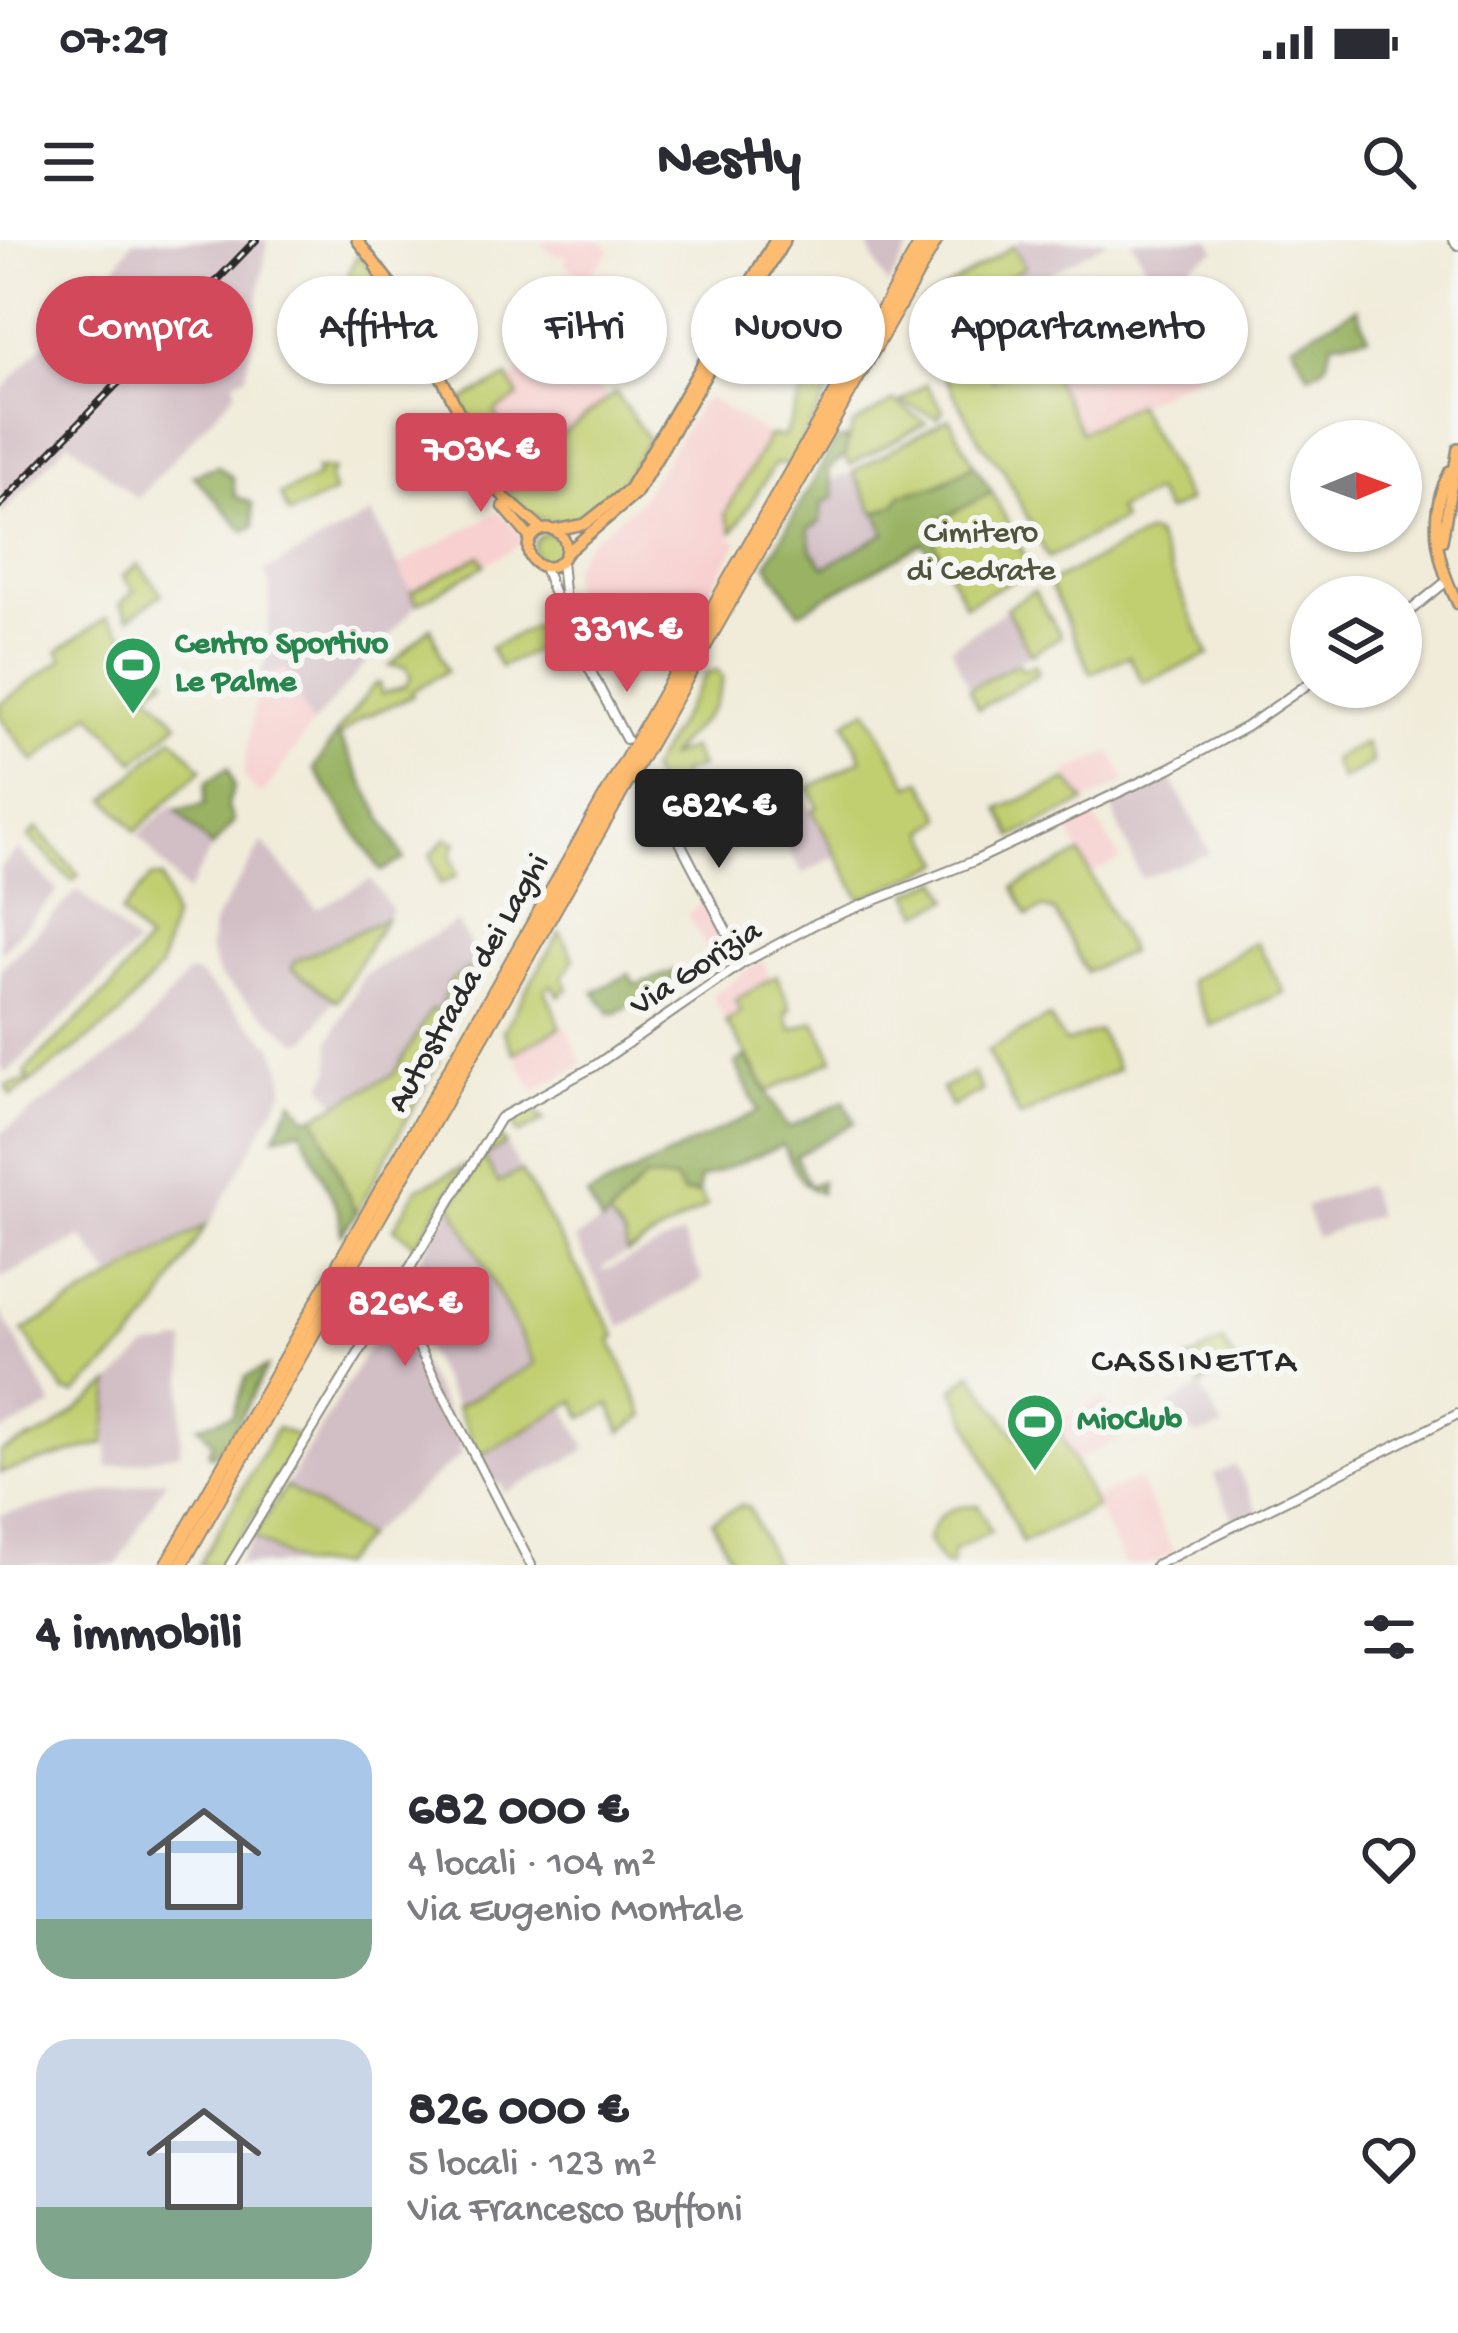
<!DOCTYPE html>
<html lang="it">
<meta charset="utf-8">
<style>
body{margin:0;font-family:"Gochi Hand",sans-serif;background:#f7f7f7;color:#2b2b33;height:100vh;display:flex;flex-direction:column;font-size:45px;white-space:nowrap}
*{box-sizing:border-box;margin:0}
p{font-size:39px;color:#7c7c81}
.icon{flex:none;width:66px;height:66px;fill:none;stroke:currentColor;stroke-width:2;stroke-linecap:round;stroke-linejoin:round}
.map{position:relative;height:1325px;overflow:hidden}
.panel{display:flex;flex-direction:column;background:#fff;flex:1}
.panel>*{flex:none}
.hud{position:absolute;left:36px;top:36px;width:1386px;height:108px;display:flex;gap:24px}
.needle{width:78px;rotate:89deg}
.controls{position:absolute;left:1290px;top:180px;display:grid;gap:24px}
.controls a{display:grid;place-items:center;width:132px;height:132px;border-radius:50%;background:#fff;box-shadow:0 3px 9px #0004;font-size:60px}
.price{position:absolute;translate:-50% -102px;padding:0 27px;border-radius:12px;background:#d1495b;color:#fff;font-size:39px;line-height:78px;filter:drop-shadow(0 3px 6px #0008)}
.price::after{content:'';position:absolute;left:50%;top:72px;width:36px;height:27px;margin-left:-18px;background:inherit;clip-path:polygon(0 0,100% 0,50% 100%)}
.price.on{background:#222;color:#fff}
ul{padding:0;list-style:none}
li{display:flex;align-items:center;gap:36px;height:300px;padding:0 36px}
li span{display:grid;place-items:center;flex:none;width:336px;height:240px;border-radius:36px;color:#555}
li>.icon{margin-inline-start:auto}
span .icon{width:144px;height:144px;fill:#fffc;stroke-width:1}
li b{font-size:51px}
h2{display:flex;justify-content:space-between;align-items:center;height:144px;padding:0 36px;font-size:51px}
.pill{padding:0 42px;border-radius:54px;background:#fff;box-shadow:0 3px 9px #0004;font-size:42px;line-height:108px}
.pill.on{background:#d1495b;color:#fff}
.status{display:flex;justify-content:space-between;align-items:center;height:84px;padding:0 60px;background:#fff;direction:ltr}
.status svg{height:33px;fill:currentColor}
header{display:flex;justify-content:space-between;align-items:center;height:156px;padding:0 36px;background:#fff;font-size:54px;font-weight:700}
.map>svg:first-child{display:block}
.built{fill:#f7d0cf}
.industrial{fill:#d2bec5}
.green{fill:#c2cf71;stroke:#767d4e;stroke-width:3}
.forest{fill:#99b263;stroke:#626e47;stroke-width:3}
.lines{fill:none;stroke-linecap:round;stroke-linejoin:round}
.minor-casing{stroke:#8e8c82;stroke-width:12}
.major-casing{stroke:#8e8c82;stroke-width:14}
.highway-casing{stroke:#8e8c82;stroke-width:16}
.minor{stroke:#fff;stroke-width:8}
.major{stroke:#febc70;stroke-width:9}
.highway{stroke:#febc70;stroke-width:12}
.rail-casing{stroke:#2b2b2b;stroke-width:8}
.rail{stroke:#f6f6f2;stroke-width:3;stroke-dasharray:9;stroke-linecap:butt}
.labels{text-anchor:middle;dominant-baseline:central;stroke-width:12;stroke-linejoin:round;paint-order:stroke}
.park-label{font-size:33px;fill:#51543c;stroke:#f6f6f2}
.leisure-label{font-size:33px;font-weight:bold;fill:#27864d;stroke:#f6f6f2;text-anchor:start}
.street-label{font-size:33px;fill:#2b2b2b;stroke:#f6f6f2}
.neighbourhood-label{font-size:36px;letter-spacing:3px;fill:#2b2b2b;stroke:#f6f6f2}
</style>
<div class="status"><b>07:29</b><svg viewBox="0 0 49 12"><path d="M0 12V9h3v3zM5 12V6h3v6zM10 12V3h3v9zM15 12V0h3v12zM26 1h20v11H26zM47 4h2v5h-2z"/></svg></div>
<header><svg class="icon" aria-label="menu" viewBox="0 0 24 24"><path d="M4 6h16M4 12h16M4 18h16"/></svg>Nestly<svg class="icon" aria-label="search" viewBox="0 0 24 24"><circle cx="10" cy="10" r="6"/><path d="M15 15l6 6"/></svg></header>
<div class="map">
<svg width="1458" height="1325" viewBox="0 0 1458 1325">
<rect width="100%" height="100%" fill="#f6f6f2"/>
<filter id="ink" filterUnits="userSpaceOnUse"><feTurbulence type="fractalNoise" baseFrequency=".00833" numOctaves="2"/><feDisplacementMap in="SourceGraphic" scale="24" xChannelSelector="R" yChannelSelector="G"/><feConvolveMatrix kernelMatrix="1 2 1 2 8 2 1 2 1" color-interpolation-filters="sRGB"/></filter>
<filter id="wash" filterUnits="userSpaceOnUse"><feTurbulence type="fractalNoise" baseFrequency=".004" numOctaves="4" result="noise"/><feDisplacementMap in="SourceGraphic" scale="48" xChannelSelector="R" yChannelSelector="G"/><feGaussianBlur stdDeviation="2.7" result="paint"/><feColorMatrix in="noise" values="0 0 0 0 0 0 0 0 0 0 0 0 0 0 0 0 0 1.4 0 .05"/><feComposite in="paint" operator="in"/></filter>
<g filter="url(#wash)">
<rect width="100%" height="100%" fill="#f1ecda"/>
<g class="built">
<polygon points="538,0 600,0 611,10 584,41 564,23 568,19 562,13 557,17"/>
<polygon points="431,34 474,66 464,84 429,99 413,65"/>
<polygon points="1157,69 1157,80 1203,132 1081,192 1050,130"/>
<polygon points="547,97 608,159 501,241 461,161 516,137"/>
<polygon points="710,159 769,196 725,274 733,292 730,296 738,302 694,380 598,427 570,357 571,329 585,305 639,262 701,163"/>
<polygon points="499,271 522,296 522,304 485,325 479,316 411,352 398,326"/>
<polygon points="285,427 312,485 264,553 257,553 243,536 259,439"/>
<polygon points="1112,512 1126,541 1085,562 1066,532"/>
<polygon points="1089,569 1121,620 1090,634 1064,583"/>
<polygon points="703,662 729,716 718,728 687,674"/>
<polygon points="762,720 771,740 735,760 741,772 726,782 713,758 716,752"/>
<polygon points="565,786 583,824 534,851 514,813"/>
<polygon points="1104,1157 1123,1198 1075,1221 1056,1180"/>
<polygon points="1138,1238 1174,1313 1149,1325 1124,1325 1093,1259"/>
</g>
<g class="industrial">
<polygon points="133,0 268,0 246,135 234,141 236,151 137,259 69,201 0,276 0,153 92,47 105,42"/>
<polygon points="865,0 914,0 888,46 877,26"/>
<polygon points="1021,0 1108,0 1022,50 1013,34 1025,27 1013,6"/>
<polygon points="1131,0 1210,0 1216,10 1157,45"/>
<polygon points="853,232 886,293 825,327 812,311 808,289 820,282 827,242"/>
<polygon points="372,274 417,364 312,485 285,428 259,439 267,416 270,349 265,331"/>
<polygon points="1034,351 1061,396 969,449 951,407"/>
<polygon points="1168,533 1210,613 1141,639 1109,561"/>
<polygon points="801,554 837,615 803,634 768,573"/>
<polygon points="172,565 212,608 187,653 138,595"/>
<polygon points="263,602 317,669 371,639 392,671 385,679 295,722 292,729 333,760 308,800 296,801 219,737 209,708 214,682"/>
<polygon points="18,609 58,651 0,713 0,628"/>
<polygon points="78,650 136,705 7,834 0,827 0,730"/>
<polygon points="457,682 475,714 472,725 450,742 439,770 431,770 394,834 337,864 323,845 331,831 330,802 363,735"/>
<polygon points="188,733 197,734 274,807 284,837 284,849 211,982 111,1037 83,997 0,1039 0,894 134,798"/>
<polygon points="506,904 521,931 498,943 484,916"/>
<polygon points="1366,945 1377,975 1316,997 1305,967"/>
<polygon points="452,964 536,1125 456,1167 405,1070 403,1048"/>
<polygon points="609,977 625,998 627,1013 602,1027 604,1031 682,995 703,1040 621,1087 575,999"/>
<polygon points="0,1070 53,1166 0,1193"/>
<polygon points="388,1076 395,1076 463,1204 458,1208 462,1214 365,1297 286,1246"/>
<polygon points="186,1101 180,1213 107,1228 111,1144 147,1108"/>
<polygon points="1201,1146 1223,1188 1197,1195 1181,1186 1169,1166"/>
<polygon points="565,1168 586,1206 583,1212 505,1253 501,1243 495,1246 480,1216"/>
<polygon points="1235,1225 1260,1273 1236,1285 1213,1235"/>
<polygon points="167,1238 117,1325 0,1325 0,1275"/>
<polygon points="253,1297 300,1325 237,1325"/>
</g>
<g class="green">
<polygon points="1013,6 1025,27 935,82 936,89 923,97 915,74 923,63"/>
<polygon points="358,14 376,37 370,52 358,49 348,33"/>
<polygon points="1148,57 1157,69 1050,131 1081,192 1136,164 1188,261 1166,272 1155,252 1117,270 1122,280 1048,318 1003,229 982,204 931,112 970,97 993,140"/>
<polygon points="839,132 790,224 775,224 733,292 725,274 769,196 784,197 808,139"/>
<polygon points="508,137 519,157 495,171 503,196 512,203 530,203 527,210 513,212 499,203 487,213 461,161"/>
<polygon points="926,144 943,170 938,178 901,162"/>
<path d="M616,153L648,199C617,262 553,326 501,241Z"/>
<polygon points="894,161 926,183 850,225 843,216 853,185"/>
<path d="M949,178L974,224C943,244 909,258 875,273L853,232Z"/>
<polygon points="316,229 334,229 329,238 334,253 289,274 280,255 318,237"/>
<polygon points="992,252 1032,330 965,365 927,287"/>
<polygon points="1148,293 1155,295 1209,415 1143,443 1129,416 1091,433 1049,343"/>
<circle cx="548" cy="308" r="14"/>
<polygon points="480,316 485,325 417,364 411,352"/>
<polygon points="138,324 162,354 129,378 120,364 134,351 123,336"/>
<polygon points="1034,351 1061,396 1031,414 1006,368"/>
<polygon points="107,377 166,438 149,452 178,483 135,522 91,473 34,522 0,477 0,464 63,419 58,411"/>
<polygon points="553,377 560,399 500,427 490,408"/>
<polygon points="431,387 447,431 411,452 413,456 360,479 339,498 337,493 374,445 379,443 381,454 406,446 411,436 405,427 390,426"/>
<polygon points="1018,423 1023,430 1034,425 1038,434 978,469 969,449"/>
<path d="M717,430L723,437C716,482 692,482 669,517L691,508L700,527L682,533L679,542L661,553L649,531L706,434Z"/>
<polygon points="867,469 910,546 922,540 943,578 926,591 943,623 861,659 812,570 818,567 809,548 862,519 845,482"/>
<polygon points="173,497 202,529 136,591 107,559"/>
<polygon points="1365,503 1373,523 1341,540 1332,519"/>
<polygon points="1068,540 1085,562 1013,597 999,569"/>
<polygon points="37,588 79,635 72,641 29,597"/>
<polygon points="446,598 456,603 451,613 457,636 440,644 431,615"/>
<polygon points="1080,614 1130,712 1086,732 1055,672 1043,668 1028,676 1014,647"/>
<polygon points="151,637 162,638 173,677 160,728 118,777 12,856 6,846 28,840 25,831 113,746 147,702 121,673"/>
<polygon points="940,640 950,659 920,673 909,653"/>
<polygon points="385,679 337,761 292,729 295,721"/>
<polygon points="560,692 574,719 563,737 568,749 559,756 553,745 545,749 561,787 514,813 503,791"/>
<polygon points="1256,702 1284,752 1211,786 1189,741"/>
<polygon points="469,728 474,740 431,815 438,821 356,974 315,876 394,834 431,770 439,770 450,742"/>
<polygon points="777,736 791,769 786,773 792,790 815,781 834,819 769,851 726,782 741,772 735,760"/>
<polygon points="1049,777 1065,803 1099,791 1118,829 1020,877 987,811"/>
<polygon points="973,833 982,851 951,867 942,849"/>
<polygon points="530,866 544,880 518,894 510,877"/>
<polygon points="497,894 506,904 484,917 498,943 521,931 616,1096 611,1100 645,1176 621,1192 610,1164 583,1178 575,1161 480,1216 456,1167 535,1124 452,964"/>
<polygon points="463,927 416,1005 394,988 417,949"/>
<polygon points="645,938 675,940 683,953 699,953 707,966 627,1013 625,998 609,977"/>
<polygon points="206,985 159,1066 132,1101 75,1154 65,1152 23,1091"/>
<polygon points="1223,1101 1237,1125 1201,1146 1187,1121"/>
<polygon points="972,1133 1017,1198 1054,1181 1096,1267 1022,1303 954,1149"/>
<polygon points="111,1144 105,1203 0,1233 0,1212 50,1191"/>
<polygon points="277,1188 301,1198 223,1325 199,1325"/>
<polygon points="286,1246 365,1297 339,1325 300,1325 253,1297"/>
<polygon points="742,1265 749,1268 775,1325 725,1325 730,1317 712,1281"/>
<path d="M978,1265L991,1292L953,1311L951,1325H943L928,1300C937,1271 949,1267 978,1265Z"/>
</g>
<g class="forest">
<polygon points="1357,68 1368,96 1333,101 1325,126 1309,135 1292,104"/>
<polygon points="846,198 846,214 828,230 835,257 822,263 820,282 808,290 812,311 825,327 885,293 877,273 896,264 901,254 941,245 974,224 992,252 928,287 940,314 932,316 923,303 799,372 767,324 836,200"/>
<polygon points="218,226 233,238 235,256 252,263 254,287 244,291 193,235"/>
<polygon points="337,493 404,619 381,631 314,529"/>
<polygon points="228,528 234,547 227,566 234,581 212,608 177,570 204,565 206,543"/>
<polygon points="678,730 677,738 616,773 610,773 594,752 629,734 635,745"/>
<path d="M746,817L788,888L844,861L855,882L796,916L809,946L821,941L820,953C797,945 793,924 783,905L699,939V953H683L675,940L645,938L602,984L587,956L758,871L735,823Z"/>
<polygon points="293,860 306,877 315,876 356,974 341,994 339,973 301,889 275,896"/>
<polygon points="267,1127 231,1196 212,1216 208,1212 213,1202 198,1186 233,1175 246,1137"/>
</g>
</g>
<g filter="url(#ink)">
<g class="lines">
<g class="minor-casing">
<g id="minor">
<polyline points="1453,0 1458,5"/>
<polyline points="561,321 567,383"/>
<polyline points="544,327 561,374 626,499"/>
<polyline points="1401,378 1447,341"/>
<polyline points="647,539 743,723"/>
<polyline points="396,1063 396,1051 500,878 593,827 743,723 817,683 974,621 1168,529 1246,487 1311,442"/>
<polyline points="396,1063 531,1325"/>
<polyline points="230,1325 385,1070 396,1063"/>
<polyline points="1156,1325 1458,1174"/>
</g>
</g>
<g class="major-casing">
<g id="major">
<polyline points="357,0 398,53 501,254 541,289"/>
<polyline points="376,28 405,82"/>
<path d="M1450,231C1426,275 1436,321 1458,364"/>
<polyline points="503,266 530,298"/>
<circle cx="547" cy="308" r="19"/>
<polyline points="555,290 585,284 629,249 775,0"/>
<polyline points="1442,301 1458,208"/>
<polyline points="565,314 636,254 785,0"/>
</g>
</g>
<g class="highway-casing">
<g id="highway">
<polyline points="167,1325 923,0"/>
<polyline points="181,1325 936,0"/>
</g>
</g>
<use href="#minor" class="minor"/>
<use href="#major" class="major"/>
<use href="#highway" class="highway"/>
<g class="rail-casing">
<polyline id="rail" points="0,265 256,0"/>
</g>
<use href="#rail" class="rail"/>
</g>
</g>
<defs>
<g id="stadium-pin" transform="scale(3)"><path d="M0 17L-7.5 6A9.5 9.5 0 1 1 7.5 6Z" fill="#2e9e5b" stroke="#f6f6f2"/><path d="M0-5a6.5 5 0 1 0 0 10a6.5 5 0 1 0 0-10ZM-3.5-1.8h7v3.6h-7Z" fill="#fff"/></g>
</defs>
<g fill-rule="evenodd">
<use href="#stadium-pin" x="133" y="425"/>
<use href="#stadium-pin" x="1035" y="1182"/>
</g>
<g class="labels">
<g class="park-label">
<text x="981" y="295">Cimitero<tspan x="981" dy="38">di Cedrate</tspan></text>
</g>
<g class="leisure-label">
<text x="175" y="406">Centro Sportivo<tspan x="175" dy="38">Le Palme</tspan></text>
<text x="1077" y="1182">MioClub</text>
</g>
<g class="street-label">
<text transform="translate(697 730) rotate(-33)">Via Gorizia</text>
<text transform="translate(470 744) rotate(-60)">Autostrada dei Laghi</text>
</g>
<g class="neighbourhood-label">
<text x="1195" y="1123">CASSINETTA</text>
</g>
</g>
</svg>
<div class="controls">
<a><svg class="needle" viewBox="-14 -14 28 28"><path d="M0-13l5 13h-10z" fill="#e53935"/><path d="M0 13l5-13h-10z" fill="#7c7c81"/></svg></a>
<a><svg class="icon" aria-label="layers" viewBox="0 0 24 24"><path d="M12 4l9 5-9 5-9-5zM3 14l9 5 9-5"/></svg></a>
</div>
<b class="price" style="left:481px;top:275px">703K €</b>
<b class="price" style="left:627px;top:455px">331K €</b>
<b class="price on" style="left:719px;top:631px">682K €</b>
<b class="price" style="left:405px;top:1129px">826K €</b>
<div class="hud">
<a class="pill on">Compra</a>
<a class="pill">Affitta</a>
<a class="pill">Filtri</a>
<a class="pill">Nuovo</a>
<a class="pill">Appartamento</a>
</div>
</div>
<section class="panel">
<h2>4 immobili<svg class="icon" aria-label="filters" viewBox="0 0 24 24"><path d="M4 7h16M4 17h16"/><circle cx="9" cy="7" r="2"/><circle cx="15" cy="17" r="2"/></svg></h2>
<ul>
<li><span style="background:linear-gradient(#a9c7e8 75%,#7fa58c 0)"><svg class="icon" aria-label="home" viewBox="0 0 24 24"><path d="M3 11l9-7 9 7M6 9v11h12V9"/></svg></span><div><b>682 000 €</b><p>4 locali · 104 m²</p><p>Via Eugenio Montale</p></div><svg class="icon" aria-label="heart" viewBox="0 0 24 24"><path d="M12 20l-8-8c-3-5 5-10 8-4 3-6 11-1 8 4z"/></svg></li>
<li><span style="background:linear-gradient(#c9d6e8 70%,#7fa58c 0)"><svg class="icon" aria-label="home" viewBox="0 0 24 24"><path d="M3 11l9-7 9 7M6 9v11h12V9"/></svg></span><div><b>826 000 €</b><p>5 locali · 123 m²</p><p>Via Francesco Buffoni</p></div><svg class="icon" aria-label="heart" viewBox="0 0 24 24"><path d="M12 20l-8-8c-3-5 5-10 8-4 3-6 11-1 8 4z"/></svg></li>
</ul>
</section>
